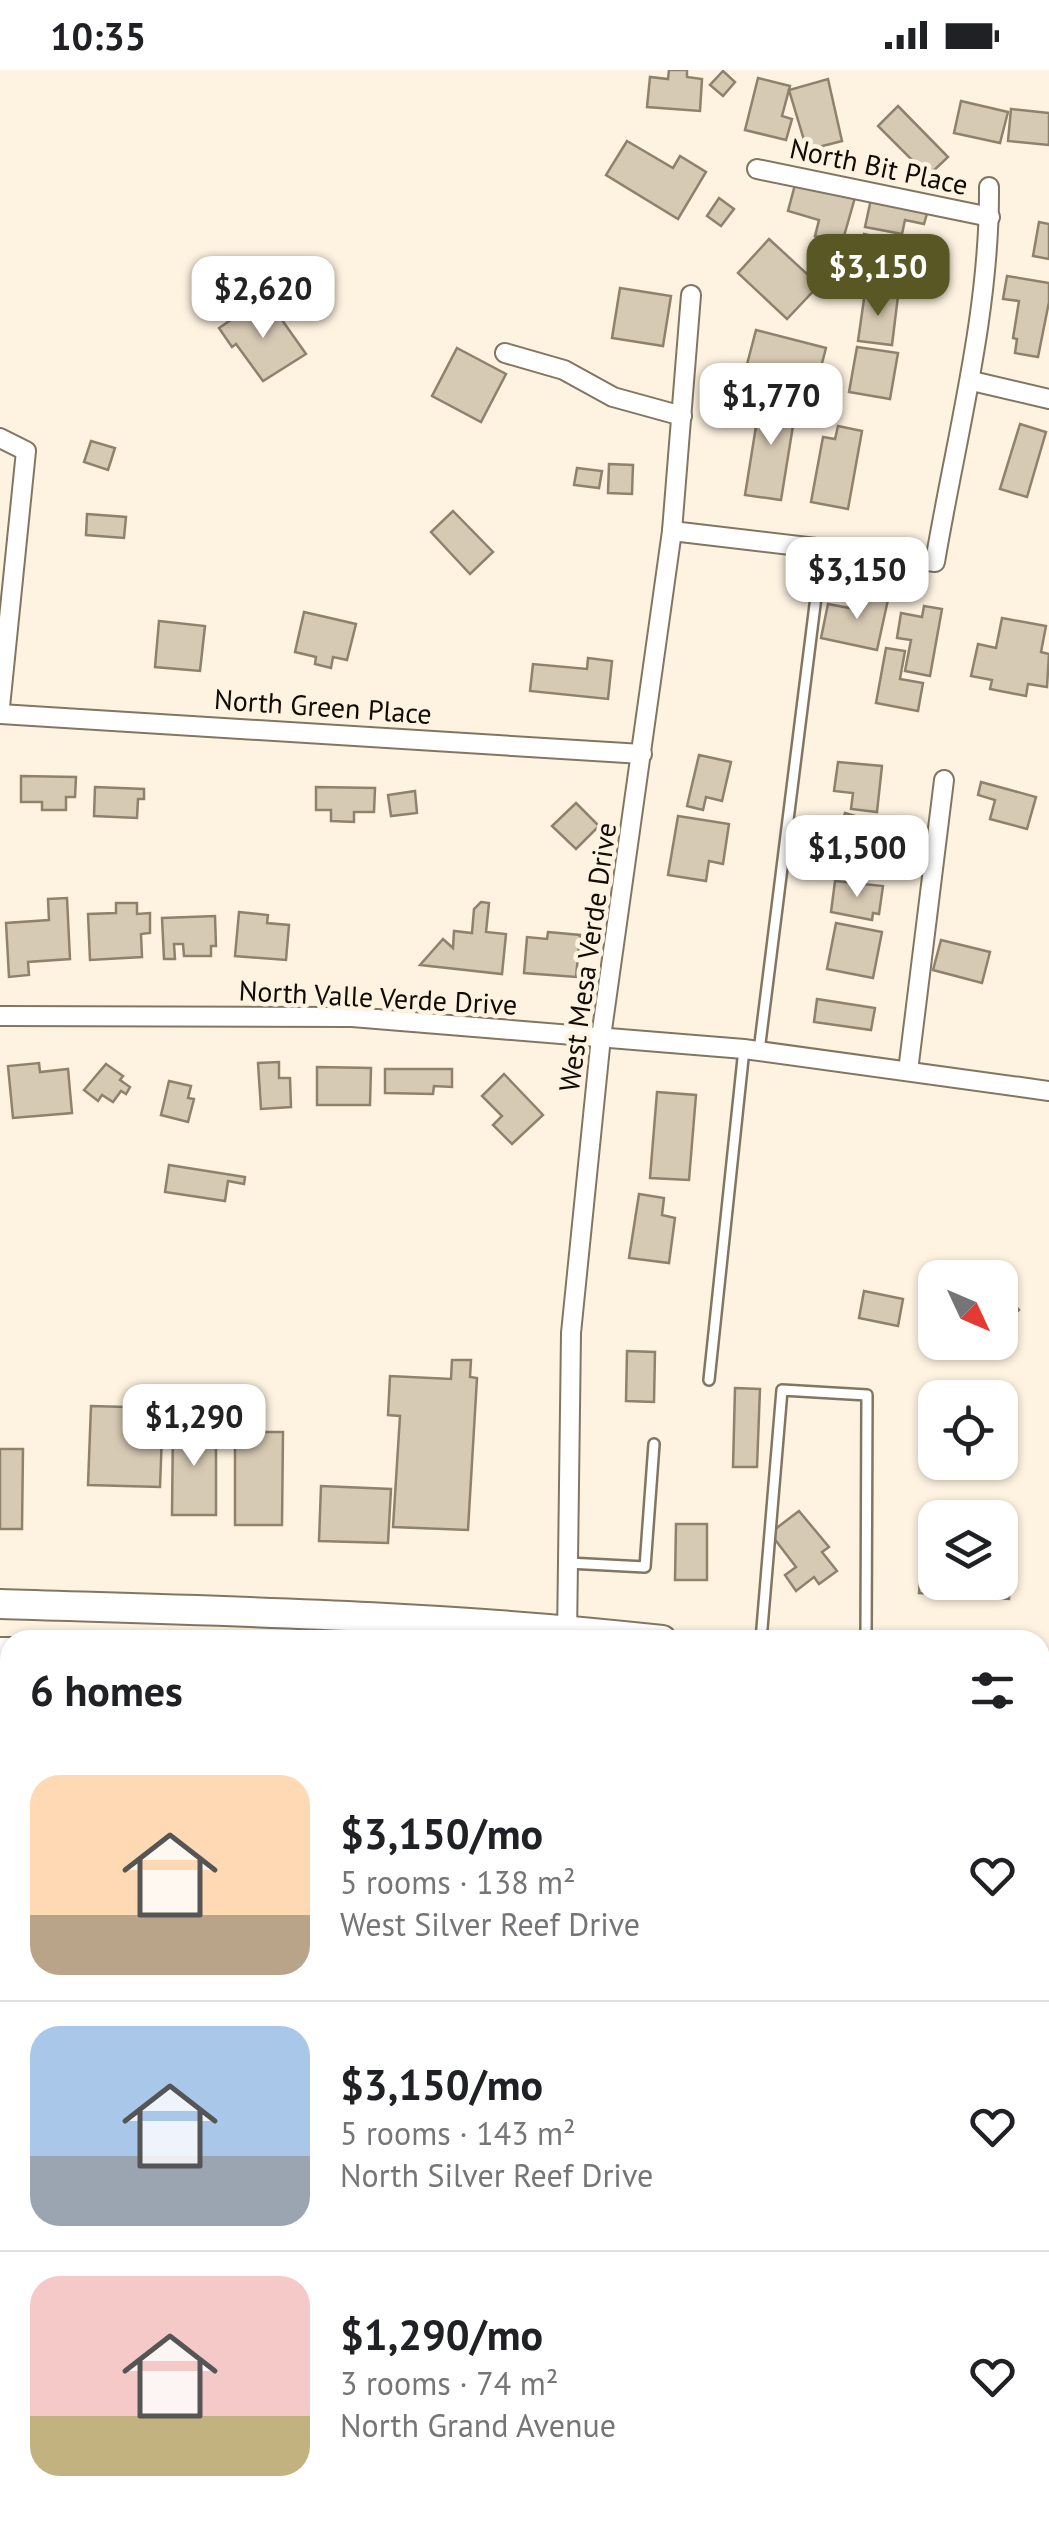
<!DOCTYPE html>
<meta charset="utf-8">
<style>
body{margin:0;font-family:"PT Sans",sans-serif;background:#f2f2f2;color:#202124;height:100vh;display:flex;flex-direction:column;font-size:38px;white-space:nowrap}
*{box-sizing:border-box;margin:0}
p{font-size:32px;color:#757577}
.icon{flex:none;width:55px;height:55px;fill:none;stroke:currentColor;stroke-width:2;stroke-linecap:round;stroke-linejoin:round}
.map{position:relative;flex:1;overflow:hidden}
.side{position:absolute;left:0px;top:1560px;width:1050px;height:892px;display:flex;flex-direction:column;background:#fff;border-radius:30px 30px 0 0;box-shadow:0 2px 8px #0004}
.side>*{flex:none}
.needle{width:65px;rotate:134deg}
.controls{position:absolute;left:918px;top:1190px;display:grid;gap:20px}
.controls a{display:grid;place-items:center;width:100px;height:100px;border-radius:20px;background:#fff;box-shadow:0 2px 8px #0004;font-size:50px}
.price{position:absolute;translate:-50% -85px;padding:0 22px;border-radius:20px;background:#fff;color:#222;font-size:32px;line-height:65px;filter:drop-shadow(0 2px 5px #0008)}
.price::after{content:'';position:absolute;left:50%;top:60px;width:30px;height:22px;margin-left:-15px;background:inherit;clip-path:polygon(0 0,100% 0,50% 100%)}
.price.active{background:#595825;color:#fff}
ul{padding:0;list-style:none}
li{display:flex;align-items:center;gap:30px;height:250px;padding:0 30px}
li+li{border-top:2px solid #e0e0e0}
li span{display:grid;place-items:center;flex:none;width:280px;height:200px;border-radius:30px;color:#555}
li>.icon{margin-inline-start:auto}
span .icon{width:120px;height:120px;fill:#fffc;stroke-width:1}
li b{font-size:42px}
h2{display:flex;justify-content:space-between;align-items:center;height:120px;padding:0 30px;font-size:42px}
.status{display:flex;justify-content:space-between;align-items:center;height:70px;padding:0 50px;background:#fff;direction:ltr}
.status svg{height:28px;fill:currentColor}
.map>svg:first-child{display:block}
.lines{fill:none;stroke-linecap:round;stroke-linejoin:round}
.river{stroke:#74b5de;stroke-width:35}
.building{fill:#d7cab4;stroke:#8e826d;stroke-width:2.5}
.lane-casing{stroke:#827662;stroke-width:14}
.street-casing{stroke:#827662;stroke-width:22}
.primary-casing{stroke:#827662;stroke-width:32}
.lane{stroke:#fff;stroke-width:9}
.street{stroke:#fff;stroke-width:18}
.primary{stroke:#fff;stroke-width:28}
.rail-casing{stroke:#817a6e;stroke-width:10}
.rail{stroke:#fef3e1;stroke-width:6;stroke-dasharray:19;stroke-linecap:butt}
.labels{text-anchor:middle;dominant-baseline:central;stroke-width:9;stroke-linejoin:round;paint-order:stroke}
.street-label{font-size:28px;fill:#100b05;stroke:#fef3e1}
</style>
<div class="status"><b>10:35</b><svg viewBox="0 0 49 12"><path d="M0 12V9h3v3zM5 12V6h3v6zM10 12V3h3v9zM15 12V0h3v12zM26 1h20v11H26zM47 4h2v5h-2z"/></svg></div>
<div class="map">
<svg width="1049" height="2452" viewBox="0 0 1049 2452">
<rect width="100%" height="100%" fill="#fef3e1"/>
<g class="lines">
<g class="river">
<polyline points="0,1642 10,1640"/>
<polyline points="1040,1788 1049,1791"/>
</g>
</g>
<g class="building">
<polygon points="669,0 687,0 687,7 702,9 700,41 647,37 650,7 668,9"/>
<polygon points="723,1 735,12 723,26 710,15"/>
<polygon points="758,8 790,16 782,46 792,49 786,70 745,60"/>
<polygon points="828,9 842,71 807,80 789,20"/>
<polygon points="961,31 1008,42 1000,73 954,63"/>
<polygon points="898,36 948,87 928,106 878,56"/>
<polygon points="1011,39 1049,43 1049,75 1008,71"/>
<polygon points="627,71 673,98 680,86 706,102 678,149 606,105"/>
<polygon points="796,111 856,124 842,173 815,166 819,150 788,141"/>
<polygon points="719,128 734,139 721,156 707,146"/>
<polygon points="871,129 928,140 924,154 905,150 902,164 865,157"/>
<polygon points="1039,152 1049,154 1049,189 1033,186"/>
<polygon points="864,164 922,178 919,189 905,185 896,218 853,207"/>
<polygon points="769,169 819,215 787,249 738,203"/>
<polygon points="1007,206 1049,213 1049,232 1038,287 1015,283 1017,269 1013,268 1019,231 1003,229"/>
<polygon points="620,218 671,226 663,276 612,268"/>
<polygon points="865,222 898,226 892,275 858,271"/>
<polygon points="270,233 306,284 263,311 236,274 232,277 219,258 247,239 252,246"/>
<polygon points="756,260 826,278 815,320 745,302"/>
<polygon points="857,277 898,283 890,329 849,322"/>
<polygon points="457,278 506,304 481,352 432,326"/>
<polygon points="761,325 797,331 781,430 745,425"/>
<polygon points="1020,354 1046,362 1027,427 1000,419"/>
<polygon points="838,356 862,361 848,439 811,432 823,367 835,369"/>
<polygon points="91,371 115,378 108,400 84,392"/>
<polygon points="609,394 633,395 632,424 608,423"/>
<polygon points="577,398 602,401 599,418 574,415"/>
<polygon points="453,441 493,482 470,504 431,462"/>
<polygon points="87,444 126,447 124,468 86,465"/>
<polygon points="864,520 889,525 877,580 821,568 828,534 860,540"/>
<polygon points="924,536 942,539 930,606 905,601 911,570 897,568 901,543 922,547"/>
<polygon points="304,542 356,554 347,590 333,587 331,598 315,594 316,587 295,582"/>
<polygon points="1002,548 1046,556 1041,582 1049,584 1047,617 1028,614 1026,626 990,619 992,610 971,606 978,574 996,578"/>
<polygon points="159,551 205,556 200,601 155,597"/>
<polygon points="886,578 905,581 900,609 923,613 918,641 876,633"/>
<polygon points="588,588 612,591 608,629 530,621 533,594 587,599"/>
<polygon points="699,685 731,692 722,731 706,727 703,740 687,736"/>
<polygon points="838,692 882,696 877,742 851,739 853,723 834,721"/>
<polygon points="21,706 76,707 75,727 66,727 66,740 42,740 42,732 21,732"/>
<polygon points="981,712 1036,727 1027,759 990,749 995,730 978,725"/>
<polygon points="95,717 144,719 144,729 138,729 137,748 94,746"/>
<polygon points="316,717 375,718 374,742 354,742 354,752 331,751 331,740 316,740"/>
<polygon points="415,721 417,743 391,746 388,725"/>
<polygon points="576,733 599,756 576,779 552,756"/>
<polygon points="845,743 889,756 877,798 833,786"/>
<polygon points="678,746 729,754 723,794 709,791 706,811 668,805"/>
<polygon points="835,811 883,816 879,844 873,843 872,850 831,842"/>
<polygon points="67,828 70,889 28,892 29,905 9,907 6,853 49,850 48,829"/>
<polygon points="481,832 489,833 486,862 506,864 502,904 420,895 443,869 453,878 454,861 472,863 474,839"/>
<polygon points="116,833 137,833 137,844 150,843 150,863 141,864 142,887 90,890 88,844 116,843"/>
<polygon points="239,842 268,845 267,853 289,855 286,890 235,886"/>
<polygon points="215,846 216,876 211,876 211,886 184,886 183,874 174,874 175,889 164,889 162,848"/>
<polygon points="836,853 882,862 873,908 827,899"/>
<polygon points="548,862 580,865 576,907 524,903 527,867 547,869"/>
<polygon points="941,870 990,882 982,913 933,900"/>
<polygon points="817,929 875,938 871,960 814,952"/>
<polygon points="279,992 279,1008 290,1008 291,1037 261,1039 258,993"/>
<polygon points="39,993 40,1002 68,999 72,1043 13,1048 8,996"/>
<polygon points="106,994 123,1006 120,1010 130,1017 126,1024 121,1021 113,1032 102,1025 98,1031 84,1020"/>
<polygon points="317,997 371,998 370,1035 317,1035"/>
<polygon points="385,999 452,999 452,1017 434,1016 433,1024 385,1023"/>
<polygon points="504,1004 543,1045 512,1074 493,1055 502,1046 482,1026"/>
<polygon points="169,1011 191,1016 188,1028 194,1029 188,1052 161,1045"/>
<polygon points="657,1022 696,1025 689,1110 650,1108"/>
<polygon points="169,1095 245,1107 244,1114 228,1111 225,1131 165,1122"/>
<polygon points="639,1124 664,1128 662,1145 675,1148 669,1193 629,1188"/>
<polygon points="1000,1219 1019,1240 1000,1257"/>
<polygon points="864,1221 903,1229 898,1256 859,1248"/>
<polygon points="627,1281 655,1282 654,1332 626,1331"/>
<polygon points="452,1290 471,1290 470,1307 477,1308 468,1460 393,1457 400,1346 388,1345 390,1306 451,1309"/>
<polygon points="735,1318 760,1319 757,1397 733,1397"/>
<polygon points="91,1336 163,1338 160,1417 88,1415"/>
<polygon points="173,1353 216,1353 216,1445 172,1445"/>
<polygon points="235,1362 283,1362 282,1455 235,1455"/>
<polygon points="0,1379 23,1379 22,1459 0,1459"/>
<polygon points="321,1416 391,1419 388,1473 319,1471"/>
<polygon points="799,1441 829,1477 822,1482 837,1501 819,1514 814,1507 796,1521 785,1505 796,1497 770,1463"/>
<polygon points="676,1454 707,1454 707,1510 675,1510"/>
<polygon points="923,1467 935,1468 935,1512 1000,1512 1000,1505 1010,1505 1009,1529 919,1523"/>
<polygon points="0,1840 10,1841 10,2080 0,2079"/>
<polygon points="1040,2320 1049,2341 1049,2452 977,2452 982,2442 1040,2442"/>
</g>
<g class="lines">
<g class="lane-casing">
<g id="lane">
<polyline points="759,981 822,479"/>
<polyline points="709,1310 744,979"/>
<polyline points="568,1493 645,1497 654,1374"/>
<polyline points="761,1570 782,1320 867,1325 866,1570"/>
<polyline points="0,2097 10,2098"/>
<polyline points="1040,2103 1049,2137"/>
<polyline points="838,2442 843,2452"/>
</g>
</g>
<g class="street-casing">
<g id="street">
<polyline points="757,99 990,147"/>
<polyline points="505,283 564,300 613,327 682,346"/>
<polyline points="972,311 1049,329"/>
<polyline points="0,368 26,381 0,637"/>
<path d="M672,461L935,492C956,367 990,244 989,117"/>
<polyline points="0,644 642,684"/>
<polyline points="0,946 352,947 744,979 1049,1021"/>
<polyline points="908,1001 944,710"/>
<polyline points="567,1567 571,1263 601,967 672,461 691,225"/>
<polyline points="1040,2022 1049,2029"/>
<polyline points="548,2442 550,2452"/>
</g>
</g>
<g class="primary-casing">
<g id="primary">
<path d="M0,1534C221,1541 442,1545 662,1570"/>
<polyline points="0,1582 10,1582"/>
<polyline points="1040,1624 1049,1626"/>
<polyline points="1040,1666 1049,1668"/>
</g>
</g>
<use href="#lane" class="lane"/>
<use href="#street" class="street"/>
<use href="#primary" class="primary"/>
<g class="rail-casing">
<g id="rail">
<polyline points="0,1725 10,1724"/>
<polyline points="1040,1874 1049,1877"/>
</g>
</g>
<use href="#rail" class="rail"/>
</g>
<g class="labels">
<g class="street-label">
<text transform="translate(879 96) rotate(12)">North Bit Place</text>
<text transform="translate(323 636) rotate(4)">North Green Place</text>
<text transform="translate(587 887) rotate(-82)">West Mesa Verde Drive</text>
<text transform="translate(378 927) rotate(3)">North Valle Verde Drive</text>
</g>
</g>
</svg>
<div class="controls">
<a><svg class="needle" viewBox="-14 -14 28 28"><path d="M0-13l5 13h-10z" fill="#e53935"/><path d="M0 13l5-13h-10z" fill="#757577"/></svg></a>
<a><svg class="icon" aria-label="locate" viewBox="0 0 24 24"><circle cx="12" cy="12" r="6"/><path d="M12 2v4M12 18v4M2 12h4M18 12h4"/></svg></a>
<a><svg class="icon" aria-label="layers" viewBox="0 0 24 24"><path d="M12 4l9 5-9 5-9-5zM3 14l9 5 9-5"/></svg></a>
</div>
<b class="price active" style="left:878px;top:249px">$3,150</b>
<b class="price" style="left:263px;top:271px">$2,620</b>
<b class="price" style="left:771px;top:378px">$1,770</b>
<b class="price" style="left:857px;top:552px">$3,150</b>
<b class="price" style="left:857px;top:830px">$1,500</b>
<b class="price" style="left:194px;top:1399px">$1,290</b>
<section class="side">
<h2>6 homes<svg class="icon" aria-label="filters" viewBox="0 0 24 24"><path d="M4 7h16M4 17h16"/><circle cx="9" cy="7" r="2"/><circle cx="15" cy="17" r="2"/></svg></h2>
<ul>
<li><span style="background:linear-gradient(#ffd9b3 70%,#b9a48a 0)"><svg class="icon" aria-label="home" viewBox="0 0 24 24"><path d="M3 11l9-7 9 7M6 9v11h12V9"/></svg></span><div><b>$3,150/mo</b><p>5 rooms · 138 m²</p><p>West Silver Reef Drive</p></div><svg class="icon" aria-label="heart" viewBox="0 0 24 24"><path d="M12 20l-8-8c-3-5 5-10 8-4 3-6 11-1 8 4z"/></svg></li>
<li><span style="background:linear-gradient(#a9c7e8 65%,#9aa5b1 0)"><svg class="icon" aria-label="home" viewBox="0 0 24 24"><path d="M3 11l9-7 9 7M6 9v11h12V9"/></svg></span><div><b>$3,150/mo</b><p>5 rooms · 143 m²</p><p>North Silver Reef Drive</p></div><svg class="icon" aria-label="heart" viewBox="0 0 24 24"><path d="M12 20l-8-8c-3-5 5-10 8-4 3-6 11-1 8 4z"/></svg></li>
<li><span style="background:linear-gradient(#f6c9c9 70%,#c2b280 0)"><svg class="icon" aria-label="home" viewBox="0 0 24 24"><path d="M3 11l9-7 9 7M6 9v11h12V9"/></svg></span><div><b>$1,290/mo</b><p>3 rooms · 74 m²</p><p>North Grand Avenue</p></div><svg class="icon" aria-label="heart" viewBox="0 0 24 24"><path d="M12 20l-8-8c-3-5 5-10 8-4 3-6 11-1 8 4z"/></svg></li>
</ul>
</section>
</div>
